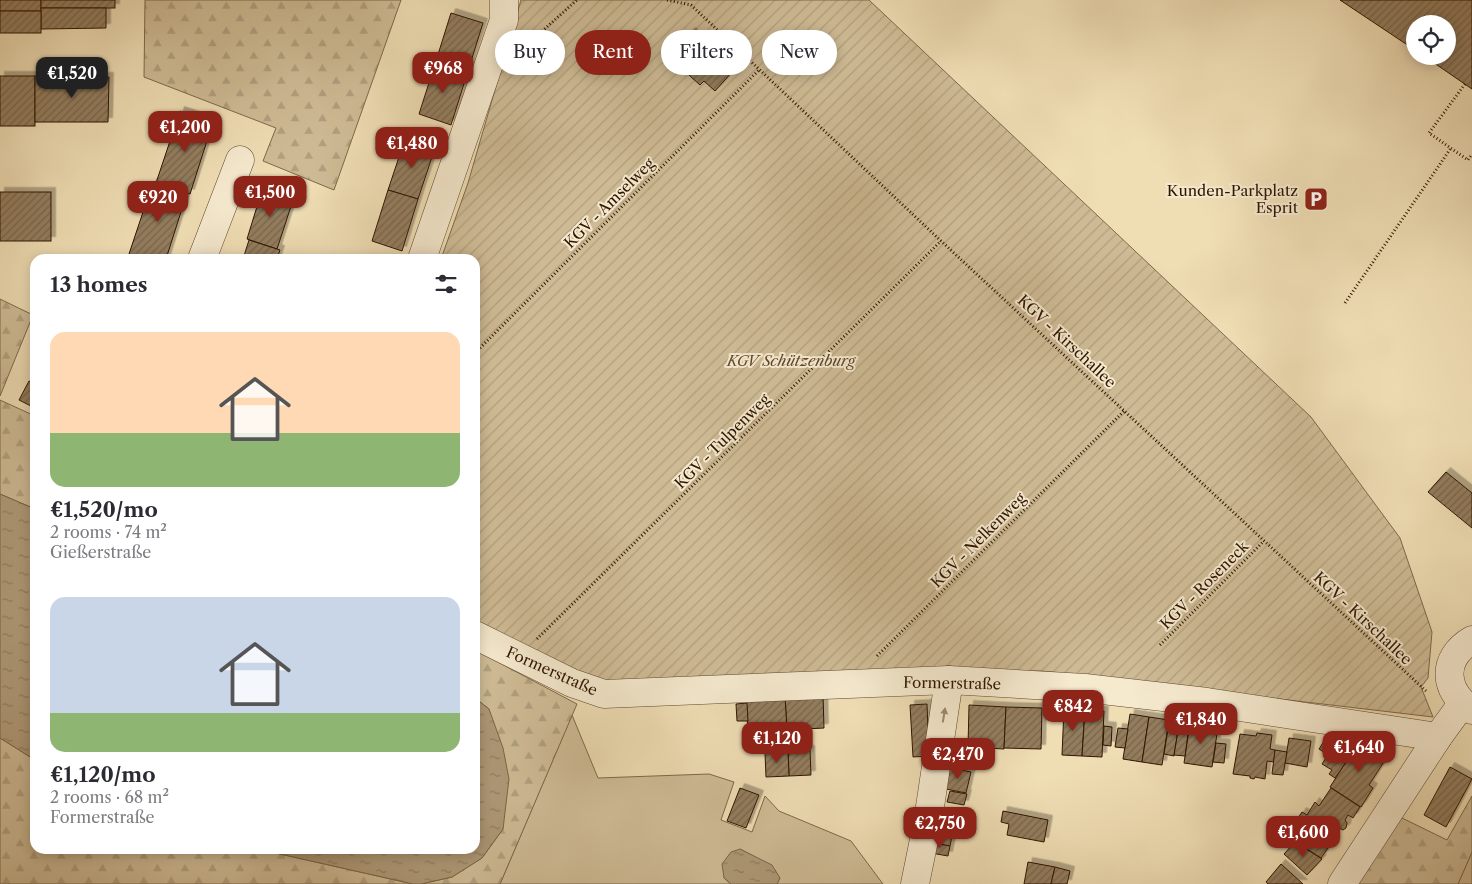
<!DOCTYPE html>
<meta charset="utf-8">
<style>
body{margin:0;font-family:"Libre Caslon Text",serif;background:#f2f2f3;color:#2b2b33;height:100vh;display:flex;flex-direction:column;font-size:19px;white-space:nowrap}
*{box-sizing:border-box;margin:0}
p{font-size:16px;color:#7c7c81}
.icon{flex:none;width:28px;height:28px;fill:none;stroke:currentColor;stroke-width:2;stroke-linecap:round;stroke-linejoin:round}
.map{position:relative;flex:1;overflow:hidden}
.drawer{position:absolute;left:30px;top:254px;width:450px;height:600px;display:flex;flex-direction:column;background:#fff;border-radius:15px;box-shadow:0 2px 12px #0003}
.drawer>*{flex:none}
.top-card{position:absolute;left:495px;top:30px;width:475px;height:45px;display:flex;gap:10px}
.tools{position:absolute;left:1406px;top:15px;display:grid;gap:10px}
.tools a{display:grid;place-items:center;width:50px;height:50px;border-radius:50%;background:#fff;box-shadow:0 2px 12px #0003;font-size:25px}
.price{position:absolute;translate:-50% -42px;padding:0 11px;border-radius:10px;background:#8f2418;color:#fff;font-size:16px;line-height:32px;filter:drop-shadow(0 1px 2px #0008)}
.price::after{content:'';position:absolute;left:50%;top:30px;width:15px;height:11px;margin-left:-8px;background:inherit;clip-path:polygon(0 0,100% 0,50% 100%)}
.price.on{background:#222;color:#fff}
ul{padding:0;list-style:none}
li{display:grid;align-content:center;gap:10px;height:265px;padding:0 20px}
li span{display:grid;place-items:center;height:155px;border-radius:15px;color:#555}
li>.icon{margin-inline-start:auto}
span .icon{width:90px;height:90px;fill:#fffc;stroke-width:1}
li b{font-size:21px}
h2{display:flex;justify-content:space-between;align-items:center;height:60px;padding:0 20px;font-size:21px}
.tag{padding:0 18px;border-radius:22px;background:#fff;box-shadow:0 2px 12px #0003;font-size:18px;line-height:45px}
.tag.on{background:#8f2418;color:#fff}
.map>svg:first-child{display:block}
.grass{fill:#cebb95;stroke:#7e684a}
.forest{fill:url(#forest-firs);stroke:#7e684a}
.garden{fill:url(#garden-furrows);stroke:#7e684a}
.water{fill:url(#water-ripples);stroke:#7b6447}
.building{fill:url(#building-hatch);stroke:#2f1500;filter:url(#shadow)}
.lines{fill:none;stroke-linecap:round;stroke-linejoin:round}
.street-casing{stroke:#5f472d;stroke-width:29}
.path{stroke:#2f1500;stroke-width:3;stroke-dasharray:1 2.5;stroke-linecap:butt}
.street{stroke:#f5e9ce;stroke-width:28}
.oneway{fill:#9c8a71}
.labels{text-anchor:middle;dominant-baseline:central;stroke-width:4;stroke-linejoin:round;paint-order:stroke}
.poi-label{font-size:15px;fill:#2f1500;stroke:#f5e9ce;text-anchor:end}
.street-label{font-size:15px;fill:#2f1500;stroke:#f5e9ce}
.park-label{font-size:15px;font-style:italic;fill:#5f472d;stroke:#f5e9ce}
</style>
<div class="map">
<svg width="1472" height="884" viewBox="0 0 1472 884">
<defs>
<pattern id="forest-firs" width="22" height="20" patternUnits="userSpaceOnUse" patternTransform="scale(1.25)"><rect width="22" height="20" fill="#cebb95"/><path d="M5 1l3.5 6h-7zM16 11l3.5 6h-7z" fill="#b1a07f"/></pattern>
<pattern id="garden-furrows" width="10" height="10" patternUnits="userSpaceOnUse" patternTransform="scale(1.25)"><rect width="10" height="10" fill="#cebb95"/><path d="M-1 1l2-2M0 10L10 0M9 11l2-2" fill="none" stroke="#b1a07f"/></pattern>
<pattern id="water-ripples" width="26" height="14" patternUnits="userSpaceOnUse" patternTransform="scale(1.25)"><rect width="26" height="14" fill="#ae9977"/><path d="M2 4q2-2 4 0t4 0M15 11q2-2 4 0t4 0" fill="none" stroke="#8e7c5f"/></pattern>
<pattern id="building-hatch" width="6" height="6" patternUnits="userSpaceOnUse" patternTransform="scale(1.25)"><rect width="6" height="6" fill="#937d5e"/><path d="M-1 1l2-2M0 6l6-6M5 7l2-2" fill="none" stroke="#78654b"/></pattern>
<filter id="shadow"><feDropShadow dx="4.5" dy="-4.5" stdDeviation="0" flood-color="#0004"/></filter>
</defs>
<rect width="100%" height="100%" fill="#efddb4"/>
<filter id="stains"><feTurbulence type="fractalNoise" baseFrequency=".004" numOctaves="4"/><feColorMatrix values="0 0 0 0 .2 0 0 0 0 .09 0 0 0 0 .02 0 0 0 .5 -.17"/></filter>
<radialGradient id="worn" r=".72"><stop offset=".6" stop-color="#630" stop-opacity="0"/><stop offset="1" stop-color="#630" stop-opacity=".3"/></radialGradient>
<g class="grass">
<polygon points="572,715 598,778 709,774 734,782 721,820 752,832 765,796 779,811 851,841 883,884 777,884 780,878 755,857 740,849 724,878 731,884 500,884"/>
<polygon points="1472,852 1472,884 1458,884"/>
</g>
<g class="forest">
<polygon points="145,0 401,0 334,190 263,161 276,128 144,77"/>
<polygon points="0,299 33,315 0,396"/>
<polygon points="0,400 35,416 35,509 0,494"/>
<polygon points="475,650 577,704 500,884 421,884 452,877 482,858 503,829 489,709 475,698"/>
<polygon points="0,738 35,760 35,849 258,849 413,884 0,884"/>
<polygon points="1472,796 1472,852 1458,884 1357,884 1400,817 1447,840"/>
</g>
<polygon class="garden" points="521,0 869,0 1311,417 1400,538 1432,632 1428,678 1421,687 1433,717 1042,671 860,673 599,681 475,625 475,259 441,259 468,183"/>
<g class="water">
<polygon points="0,494 35,509 35,760 0,738"/>
<polygon points="475,698 489,709 503,748 509,779 503,829 482,858 452,877 421,884 413,884 258,849 475,849"/>
<polygon points="740,849 772,865 780,878 777,884 731,884 724,878 722,864 731,852"/>
</g>
<g class="building">
<rect x="0" y="0" width="41" height="11"/>
<rect x="41" y="0" width="74" height="8"/>
<polygon points="1340,0 1472,0 1472,89 1424,56 1448,56 1448,24 1415,24 1415,50"/>
<polygon points="41,8 106,8 106,28 41,29"/>
<rect x="0" y="11" width="41" height="22"/>
<polygon points="451,13 483,23 467,74 435,64"/>
<polygon points="691,32 733,71 715,91 704,81 700,85 669,57"/>
<polygon points="435,64 467,74 451,125 419,114"/>
<rect x="0" y="76" width="35" height="50"/>
<polygon points="35,76 109,77 108,122 35,122"/>
<polygon points="180,111 213,122 190,194 156,183"/>
<polygon points="405,139 435,148 418,199 388,190"/>
<polygon points="153,182 187,193 166,259 145,259 129,254"/>
<polygon points="263,187 294,197 277,249 247,239"/>
<polygon points="388,190 418,199 402,251 372,241"/>
<rect x="0" y="192" width="51" height="49"/>
<polygon points="249,240 280,250 277,259 243,259"/>
<polygon points="29,381 35,384 35,408 19,400"/>
<polygon points="1446,472 1472,493 1472,528 1428,492"/>
<polygon points="823,695 824,728 787,730 785,697"/>
<polygon points="785,697 787,730 748,732 746,699"/>
<polygon points="747,703 748,721 737,721 736,704"/>
<polygon points="927,704 929,756 913,757 910,705"/>
<polygon points="969,705 1006,707 1004,749 968,747"/>
<polygon points="1006,707 1042,708 1041,749 1004,748"/>
<polygon points="1064,709 1085,710 1082,756 1062,755"/>
<polygon points="1085,710 1104,711 1102,757 1082,756"/>
<polygon points="1130,714 1149,717 1142,762 1123,759"/>
<polygon points="1149,717 1169,720 1162,765 1142,762"/>
<polygon points="1169,723 1179,724 1174,756 1164,754"/>
<polygon points="1190,723 1218,727 1212,767 1184,763"/>
<polygon points="1179,725 1189,726 1185,756 1174,755"/>
<polygon points="1104,726 1112,727 1111,746 1103,745"/>
<polygon points="1118,728 1128,729 1125,748 1115,747"/>
<polygon points="1257,733 1272,735 1270,749 1275,750 1274,762 1267,761 1265,779 1255,777 1254,779 1250,778 1250,776 1233,774 1240,734 1256,736"/>
<polygon points="1328,735 1350,739 1358,743 1347,761 1331,750 1328,755 1319,749"/>
<polygon points="1289,738 1311,741 1307,767 1285,763"/>
<polygon points="1360,740 1387,757 1369,785 1373,788 1361,807 1330,787"/>
<polygon points="1216,743 1226,744 1224,763 1213,762"/>
<polygon points="810,750 811,775 789,776 788,751"/>
<polygon points="1275,750 1287,752 1283,775 1272,774"/>
<polygon points="1331,750 1347,761 1335,778 1329,774 1332,770 1322,764"/>
<polygon points="788,751 789,776 766,777 765,753"/>
<polygon points="1450,767 1472,779 1446,827 1424,815"/>
<polygon points="950,768 971,772 966,793 946,789"/>
<polygon points="740,788 759,795 746,828 727,821"/>
<polygon points="1331,788 1360,807 1353,818 1348,815 1345,820 1347,823 1346,828 1343,830 1335,826 1322,846 1292,827 1302,812 1307,815 1315,802 1319,806"/>
<polygon points="950,791 967,794 964,805 947,802"/>
<polygon points="1003,811 1048,820 1044,842 1007,835 1009,824 1001,822"/>
<polygon points="1300,832 1328,848 1321,858 1295,841"/>
<polygon points="935,833 952,836 950,846 933,843"/>
<polygon points="1295,842 1322,859 1307,875 1284,854"/>
<polygon points="933,843 950,846 948,856 931,853"/>
<polygon points="1028,862 1055,867 1051,884 1024,884"/>
<polygon points="1281,864 1303,884 1268,884 1266,882"/>
<polygon points="1055,867 1070,871 1067,884 1051,884"/>
</g>
<g class="lines">
<g class="street-casing">
<g id="street">
<polyline points="202,259 240,160"/>
<polyline points="422,259 504,20 504,0"/>
<polyline points="475,635 572,683 604,694 949,680 1085,688 1207,702 1438,737"/>
<path d="M1472,640C1441,658 1443,691 1472,710"/>
<polyline points="915,884 928,820 949,680"/>
<polyline points="1342,884 1438,737 1462,704"/>
</g>
</g>
<g class="path">
<polyline points="667,0 691,5 941,241 1426,691"/>
<polyline points="521,50 577,0"/>
<polyline points="1465,84 1429,133 1468,160 1472,154"/>
<polyline points="1345,303 1451,148"/>
<polyline points="475,353 759,70"/>
<polyline points="537,639 941,241"/>
<polyline points="1160,645 1264,541"/>
<polyline points="877,656 1125,410"/>
</g>
<use href="#street" class="street"/>
</g>
<defs><path id="oneway-solid" d="M-6-.8H1V-3.2L6.5 0L1 3.2V.8H-6Z" transform="scale(1.25)"/></defs>
<use class="oneway" href="#oneway-solid" transform="translate(944 715) rotate(-81)"/>
<defs>
<g id="parking-square" transform="scale(1.25)"><rect x="-9" y="-9" width="18" height="18" rx="4" fill="#8f2418" stroke="#f5e9ce"/><path d="M-3.5-5.5H1a3.5 3.5 0 0 1 0 7H-1V5.5H-3.5ZM-1-3.4V-.6H.8a1.4 1.4 0 0 0 0-2.8Z" fill="#fff"/></g>
</defs>
<g fill-rule="evenodd">
<use href="#parking-square" x="1316" y="199"/>
</g>
<g class="labels">
<g class="poi-label">
<text x="1298" y="190">Kunden-Parkplatz<tspan x="1298" dy="17">Esprit</tspan></text>
</g>
<g class="street-label">
<text transform="translate(609 203) rotate(-45)">KGV - Amselweg</text>
<text transform="translate(1067 341) rotate(43)">KGV - Kirschallee</text>
<text transform="translate(722 441) rotate(-45)">KGV - Tulpenweg</text>
<text transform="translate(978 540) rotate(-45)">KGV - Nelkenweg</text>
<text transform="translate(1204 585) rotate(-45)">KGV - Roseneck</text>
<text transform="translate(1363 618) rotate(43)">KGV - Kirschallee</text>
<text transform="translate(552 671) rotate(24)">Formerstraße</text>
<text transform="translate(952 683) rotate(1)">Formerstraße</text>
</g>
<g class="park-label">
<text x="791" y="360">KGV Schützenburg</text>
</g>
</g>
<rect width="100%" height="100%" filter="url(#stains)"/>
<rect width="100%" height="100%" fill="url(#worn)"/>
</svg>
<div class="tools">
<a><svg class="icon" aria-label="locate" viewBox="0 0 24 24"><circle cx="12" cy="12" r="6"/><path d="M12 2v4M12 18v4M2 12h4M18 12h4"/></svg></a>
</div>
<b class="price" style="left:443px;top:94px">€968</b>
<b class="price on" style="left:72px;top:99px">€1,520</b>
<b class="price" style="left:185px;top:153px">€1,200</b>
<b class="price" style="left:412px;top:169px">€1,480</b>
<b class="price" style="left:270px;top:218px">€1,500</b>
<b class="price" style="left:158px;top:223px">€920</b>
<b class="price" style="left:1073px;top:732px">€842</b>
<b class="price" style="left:1201px;top:745px">€1,840</b>
<b class="price" style="left:777px;top:764px">€1,120</b>
<b class="price" style="left:1359px;top:773px">€1,640</b>
<b class="price" style="left:958px;top:780px">€2,470</b>
<b class="price" style="left:940px;top:849px">€2,750</b>
<b class="price" style="left:1303px;top:858px">€1,600</b>
<div class="top-card">
<a class="tag">Buy</a>
<a class="tag on">Rent</a>
<a class="tag">Filters</a>
<a class="tag">New</a>
</div>
<section class="drawer">
<h2>13 homes<svg class="icon" aria-label="filters" viewBox="0 0 24 24"><path d="M4 7h16M4 17h16"/><circle cx="9" cy="7" r="2"/><circle cx="15" cy="17" r="2"/></svg></h2>
<ul>
<li><span style="background:linear-gradient(#ffd9b3 65%,#8fb573 0)"><svg class="icon" aria-label="home" viewBox="0 0 24 24"><path d="M3 11l9-7 9 7M6 9v11h12V9"/></svg></span><div><b>€1,520/mo</b><p>2 rooms · 74 m²</p><p>Gießerstraße</p></div></li>
<li><span style="background:linear-gradient(#c9d6e8 75%,#8fb573 0)"><svg class="icon" aria-label="home" viewBox="0 0 24 24"><path d="M3 11l9-7 9 7M6 9v11h12V9"/></svg></span><div><b>€1,120/mo</b><p>2 rooms · 68 m²</p><p>Formerstraße</p></div></li>
</ul>
</section>
</div>
